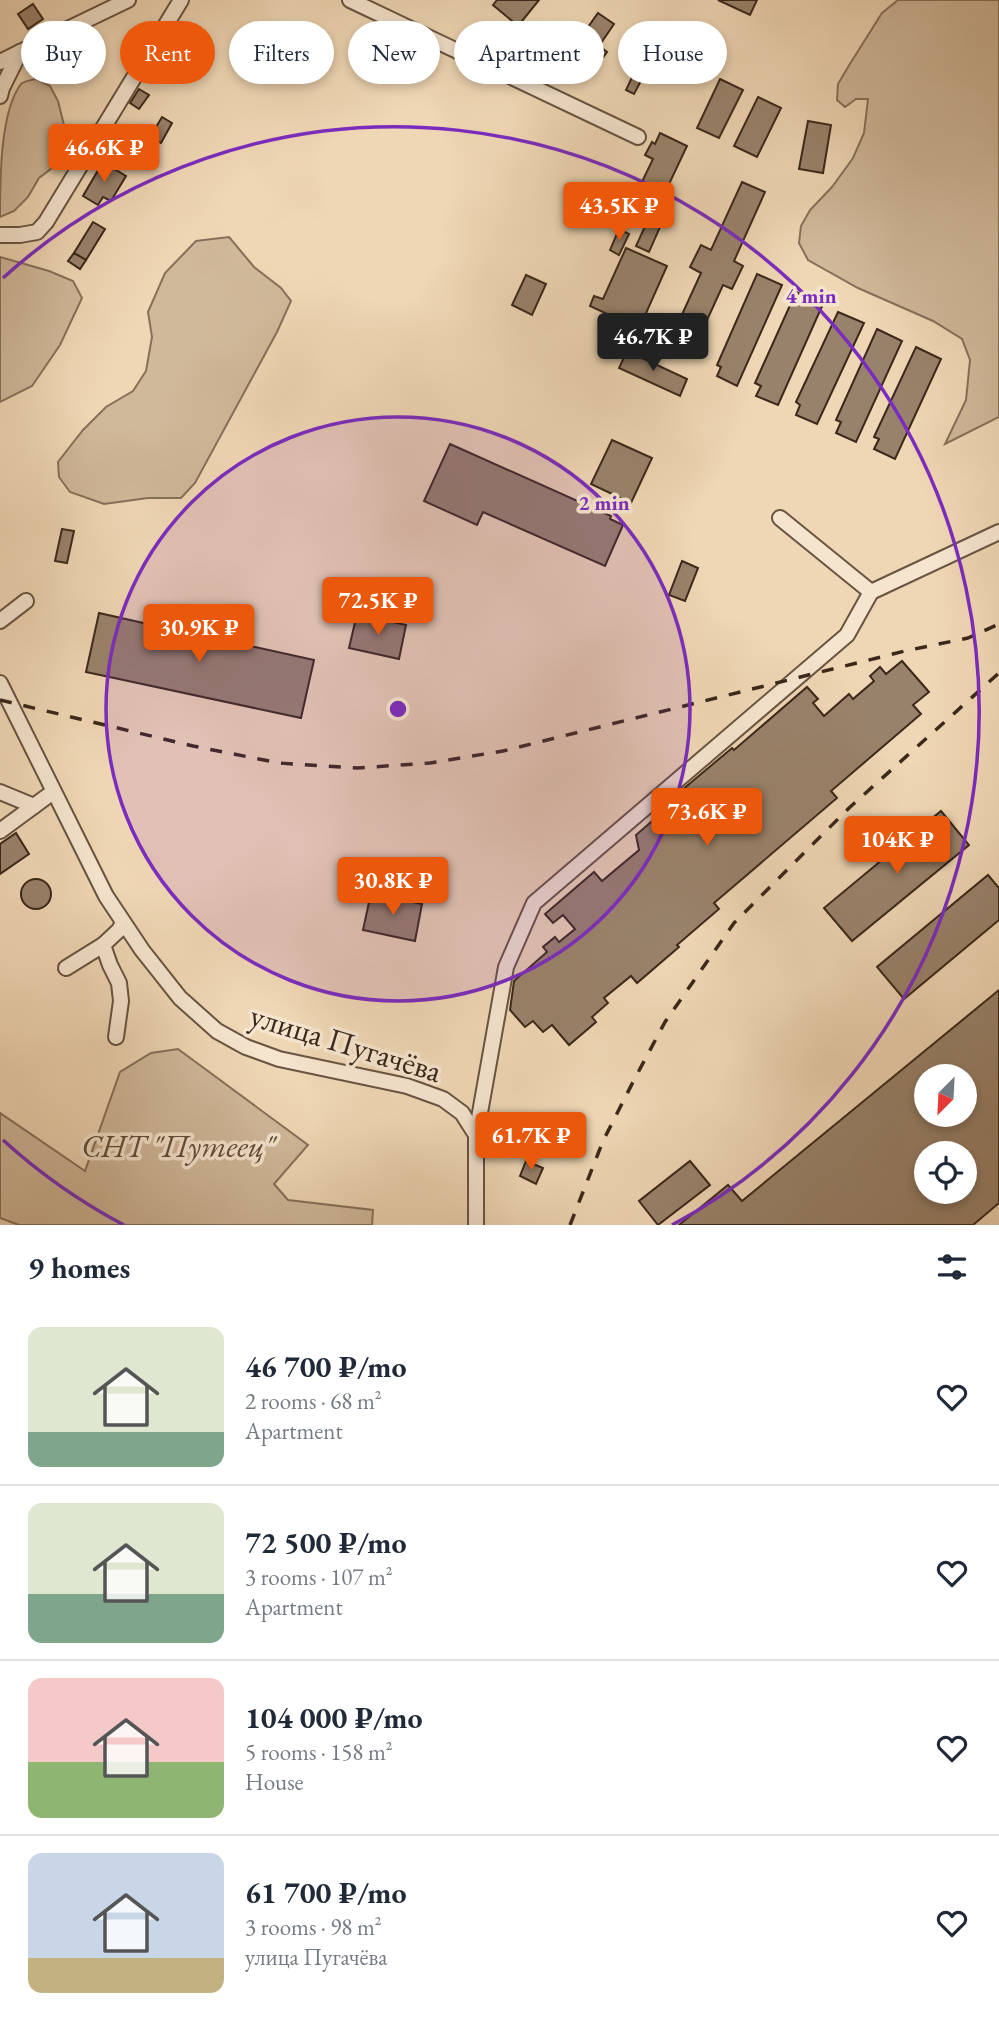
<!DOCTYPE html>
<meta charset="utf-8">
<style>
body{margin:0;font-family:"EB Garamond",serif;background:#f6f6f7;color:#1f2937;height:100vh;display:flex;flex-direction:column;font-size:26px;white-space:nowrap}
*{box-sizing:border-box;margin:0}
p{font-size:23px;color:#747a83}
.icon{flex:none;width:38px;height:38px;fill:none;stroke:currentColor;stroke-width:2;stroke-linecap:round;stroke-linejoin:round}
.map{position:relative;height:1225px;overflow:hidden}
.drawer{display:flex;flex-direction:column;background:#fff;flex:1}
.drawer>*{flex:none}
.hud{position:absolute;left:21px;top:21px;width:957px;height:63px;display:flex;gap:14px}
.needle{width:46px;rotate:204deg}
.fabs{position:absolute;left:914px;top:1064px;display:grid;gap:14px}
.fabs a{display:grid;place-items:center;width:63px;height:63px;border-radius:50%;background:#fff;box-shadow:0 4px 10px #0003;font-size:35px}
.price{position:absolute;translate:-50% -60px;padding:0 16px;border-radius:7px;background:#ea580c;color:#fff;font-size:23px;line-height:46px;filter:drop-shadow(0 2px 4px #0008)}
.price::after{content:'';position:absolute;left:50%;top:42px;width:21px;height:16px;margin-left:-10px;background:inherit;clip-path:polygon(0 0,100% 0,50% 100%)}
.price.on{background:#222;color:#fff}
ul{padding:0;list-style:none}
li{display:flex;align-items:center;gap:21px;height:175px;padding:0 28px}
li+li{border-top:2px solid #e0e1e3}
li span{display:grid;place-items:center;flex:none;width:196px;height:140px;border-radius:14px;color:#555}
li>.icon{margin-inline-start:auto}
span .icon{width:84px;height:84px;fill:#fffc;stroke-width:1}
li b{font-size:30px}
h2{display:flex;justify-content:space-between;align-items:center;height:84px;padding:0 28px;font-size:30px}
.pill{padding:0 24px;border-radius:32px;background:#fff;box-shadow:0 4px 10px #0003;font-size:24px;line-height:63px}
.pill.on{background:#ea580c;color:#fff}
.map>svg:first-child{display:block}
.green{fill:#d0b89a;stroke:#86705a;stroke-width:2}
.building{fill:#99826b;stroke:#3b281b;stroke-width:2;fill-rule:evenodd}
.lines{fill:none;stroke-linecap:round;stroke-linejoin:round}
.minor-casing{stroke:#685441;stroke-width:18}
.minor{stroke:#f5e4ce;stroke-width:14}
.rail{stroke:#3b281b;stroke-width:3.5;stroke-dasharray:12 12;stroke-linecap:butt}
.ring{fill:none;stroke:#7b2cbf;stroke-width:3.5}
.labels{text-anchor:middle;dominant-baseline:central;stroke-width:7;stroke-linejoin:round;paint-order:stroke}
.street-label{font-size:32px;fill:#3b281b;stroke:#f5e4ce}
.park-label{font-size:32px;font-style:italic;fill:#604c3b;stroke:#f5e4ce}
.centre{fill:#7b2cbf;stroke:#f5e4ce;stroke-width:3.5}
.ring-label{font-size:21px;text-anchor:middle;font-weight:bold;fill:#7b2cbf;stroke:#f5e4ce;stroke-width:7;stroke-linejoin:round;paint-order:stroke}
</style>
<div class="map">
<svg width="999" height="1225" viewBox="0 0 999 1225">
<rect width="100%" height="100%" fill="#efd6b4"/>
<filter id="stains"><feTurbulence type="fractalNoise" baseFrequency=".00286" numOctaves="4"/><feColorMatrix values="0 0 0 0 .2 0 0 0 0 .09 0 0 0 0 .02 0 0 0 .5 -.17"/></filter>
<radialGradient id="worn" r=".72"><stop offset=".6" stop-color="#630" stop-opacity="0"/><stop offset="1" stop-color="#630" stop-opacity=".3"/></radialGradient>
<g class="green">
<polygon points="898,0 999,0 999,417 945,444 966,400 970,360 962,339 933,321 858,288 808,260 799,243 801,226 810,210 832,187 853,158 864,133 868,99 856,99 845,107 837,100 838,84 848,67 882,13"/>
<path d="M36,79L50,86L58,101L65,129L62,145L52,168L39,178L28,197L14,211L0,217C0,181 0,111 21,84C24,81 31,80 36,79Z"/>
<polygon points="229,237 254,267 281,288 291,301 277,332 195,483 181,498 148,498 104,504 70,492 59,477 58,462 83,430 106,407 133,391 146,371 152,337 148,312 165,273 196,241"/>
<polygon points="0,257 49,271 73,281 82,298 60,345 32,386 0,402"/>
<polygon points="178,1049 308,1145 274,1184 288,1200 373,1210 372,1225 19,1225 0,1218 0,1113 85,1171 120,1072 151,1053"/>
</g>
<g class="building">
<polygon points="497,0 539,0 518,26 493,5"/>
<polygon points="718,0 757,0 750,15"/>
<polygon points="33,4 43,19 28,29 18,14"/>
<polygon points="598,13 614,24 599,46 607,52 599,63 591,57 576,79 560,67"/>
<polygon points="134,35 143,40 132,57 124,52"/>
<polygon points="633,75 642,79 634,94 626,90"/>
<polygon points="720,79 743,90 719,138 697,128"/>
<polygon points="139,89 149,95 139,109 130,103"/>
<polygon points="758,97 781,108 757,157 734,146"/>
<polygon points="162,117 172,123 161,143 150,137"/>
<polygon points="808,121 831,125 823,173 799,169"/>
<polygon points="660,133 687,146 662,199 639,188 653,159 645,155 652,142 655,144"/>
<polygon points="103,162 126,176 111,201 103,197 98,205 83,196"/>
<polygon points="742,182 765,192 734,261 743,266 732,289 723,285 692,353 669,343 701,273 690,267 701,245 711,250"/>
<polygon points="93,222 105,229 86,260 74,253"/>
<polygon points="647,222 660,227 649,252 636,246"/>
<polygon points="619,229 629,234 619,255 610,250"/>
<polygon points="626,248 667,266 639,329 590,306 594,296 603,299"/>
<polygon points="74,253 86,260 80,269 68,261"/>
<polygon points="757,274 782,285 737,386 717,376 721,367 717,365"/>
<polygon points="526,275 546,284 532,315 512,305"/>
<polygon points="796,292 823,304 778,405 756,396 761,386 755,383"/>
<polygon points="838,312 864,323 817,424 796,415 800,405 796,402"/>
<polygon points="877,329 902,341 856,442 836,433 841,422 836,420"/>
<polygon points="916,347 941,359 895,459 874,449 879,439 874,437"/>
<polygon points="627,351 687,379 680,396 619,368"/>
<polygon points="612,440 652,458 631,503 591,484"/>
<polygon points="450,444 611,516 610,519 623,525 605,566 483,512 477,525 424,501"/>
<polygon points="62,529 74,531 67,563 55,561"/>
<polygon points="682,561 698,568 685,601 669,595"/>
<polygon points="151,612 189,620 187,632 314,660 301,718 86,672 99,613 148,624"/>
<polygon points="357,614 406,625 399,659 349,648"/>
<polygon points="902,661 929,692 913,705 921,714 831,791 837,798 714,903 719,909 677,945 679,947 637,983 631,976 604,998 608,1003 592,1017 596,1022 569,1045 552,1025 543,1032 533,1021 525,1027 510,1010 514,981 547,952 543,947 555,937 559,942 575,929 563,915 553,923 545,914 594,872 602,881 639,850 636,835 666,809 663,806 732,748 734,750 807,687 818,699 813,703 824,716 849,694 853,699 874,681 870,676 880,667 886,674"/>
<polygon points="941,811 969,845 852,941 824,908"/>
<polygon points="16,833 29,854 0,874 0,844"/>
<polygon points="988,875 999,888 999,920 904,999 877,967"/>
<circle cx="36" cy="894" r="15"/>
<polygon points="371,893 422,904 415,941 363,930"/>
<path d="M999,990V1203L973,1225H679L728,1185L742,1201ZM926,1076H964V1115H926ZM926,1153H964V1192H926Z"/>
<polygon points="526,1161 543,1168 536,1184 520,1176"/>
<polygon points="690,1161 710,1185 658,1225 639,1201"/>
</g>
<g class="lines">
<g class="minor-casing">
<g id="minor">
<polyline points="350,0 638,137"/>
<polyline points="0,62 20,52"/>
<polyline points="0,96 2,88 20,52 128,0"/>
<polyline points="0,235 20,235 37,232 46,222 181,0"/>
<polyline points="871,592 999,532"/>
<polyline points="0,621 26,601"/>
<polyline points="0,683 106,896 142,950 180,998 217,1031 246,1047 279,1059 407,1086 443,1099 462,1113 476,1135 476,1225"/>
<polyline points="0,792 34,806"/>
<polyline points="0,831 53,792"/>
<polyline points="66,968 103,945"/>
<polyline points="116,1037 121,1001 119,983 110,965 103,945 119,930 123,923"/>
<polyline points="476,1135 506,967 534,903 847,635 871,592 780,518"/>
</g>
</g>
<use href="#minor" class="minor"/>
<g class="rail">
<polyline points="0,700 193,746 279,763 358,768 430,763 503,751 905,651 968,638 999,624"/>
<polyline points="570,1225 603,1141 634,1080 665,1022 734,923 849,808 999,673"/>
</g>
</g>
<circle cx="398" cy="709" r="292" fill="#7b2cbf" fill-opacity=".12"/>
<g class="ring">
<circle cx="398" cy="709" r="292"/>
<path d="M124 1225A584 584 0 0 1 3 1140M3 278A584 584 0 1 1 672 1225"/>
</g>
<g class="labels">
<g class="street-label">
<text transform="translate(346 1043) rotate(17)">улица Пугачёва</text>
</g>
<g class="park-label">
<text x="178" y="1146">СНТ "Путеец"</text>
</g>
</g>
<circle cx="398" cy="709" r="10" class="centre"/>
<g class="ring-label">
<text x="811" y="303">4 min</text>
<text x="604" y="510">2 min</text>
</g>
<rect width="100%" height="100%" filter="url(#stains)"/>
<rect width="100%" height="100%" fill="url(#worn)"/>
</svg>
<div class="fabs">
<a><svg class="needle" viewBox="-14 -14 28 28"><path d="M0-13l5 13h-10z" fill="#e53935"/><path d="M0 13l5-13h-10z" fill="#747a83"/></svg></a>
<a><svg class="icon" aria-label="locate" viewBox="0 0 24 24"><circle cx="12" cy="12" r="6"/><path d="M12 2v4M12 18v4M2 12h4M18 12h4"/></svg></a>
</div>
<b class="price" style="left:104px;top:184px">46.6K ₽</b>
<b class="price" style="left:619px;top:242px">43.5K ₽</b>
<b class="price on" style="left:653px;top:373px">46.7K ₽</b>
<b class="price" style="left:378px;top:637px">72.5K ₽</b>
<b class="price" style="left:199px;top:664px">30.9K ₽</b>
<b class="price" style="left:707px;top:848px">73.6K ₽</b>
<b class="price" style="left:897px;top:876px">104K ₽</b>
<b class="price" style="left:393px;top:917px">30.8K ₽</b>
<b class="price" style="left:531px;top:1172px">61.7K ₽</b>
<div class="hud">
<a class="pill">Buy</a>
<a class="pill on">Rent</a>
<a class="pill">Filters</a>
<a class="pill">New</a>
<a class="pill">Apartment</a>
<a class="pill">House</a>
</div>
</div>
<section class="drawer">
<h2>9 homes<svg class="icon" aria-label="filters" viewBox="0 0 24 24"><path d="M4 7h16M4 17h16"/><circle cx="9" cy="7" r="2"/><circle cx="15" cy="17" r="2"/></svg></h2>
<ul>
<li><span style="background:linear-gradient(#dfe7d0 75%,#7fa58c 0)"><svg class="icon" aria-label="home" viewBox="0 0 24 24"><path d="M3 11l9-7 9 7M6 9v11h12V9"/></svg></span><div><b>46 700 ₽/mo</b><p>2 rooms · 68 m²</p><p>Apartment</p></div><svg class="icon" aria-label="heart" viewBox="0 0 24 24"><path d="M12 20l-8-8c-3-5 5-10 8-4 3-6 11-1 8 4z"/></svg></li>
<li><span style="background:linear-gradient(#dfe7d0 65%,#7fa58c 0)"><svg class="icon" aria-label="home" viewBox="0 0 24 24"><path d="M3 11l9-7 9 7M6 9v11h12V9"/></svg></span><div><b>72 500 ₽/mo</b><p>3 rooms · 107 m²</p><p>Apartment</p></div><svg class="icon" aria-label="heart" viewBox="0 0 24 24"><path d="M12 20l-8-8c-3-5 5-10 8-4 3-6 11-1 8 4z"/></svg></li>
<li><span style="background:linear-gradient(#f6c9c9 60%,#8fb573 0)"><svg class="icon" aria-label="home" viewBox="0 0 24 24"><path d="M3 11l9-7 9 7M6 9v11h12V9"/></svg></span><div><b>104 000 ₽/mo</b><p>5 rooms · 158 m²</p><p>House</p></div><svg class="icon" aria-label="heart" viewBox="0 0 24 24"><path d="M12 20l-8-8c-3-5 5-10 8-4 3-6 11-1 8 4z"/></svg></li>
<li><span style="background:linear-gradient(#c9d6e8 75%,#c2b280 0)"><svg class="icon" aria-label="home" viewBox="0 0 24 24"><path d="M3 11l9-7 9 7M6 9v11h12V9"/></svg></span><div><b>61 700 ₽/mo</b><p>3 rooms · 98 m²</p><p>улица Пугачёва</p></div><svg class="icon" aria-label="heart" viewBox="0 0 24 24"><path d="M12 20l-8-8c-3-5 5-10 8-4 3-6 11-1 8 4z"/></svg></li>
</ul>
</section>
